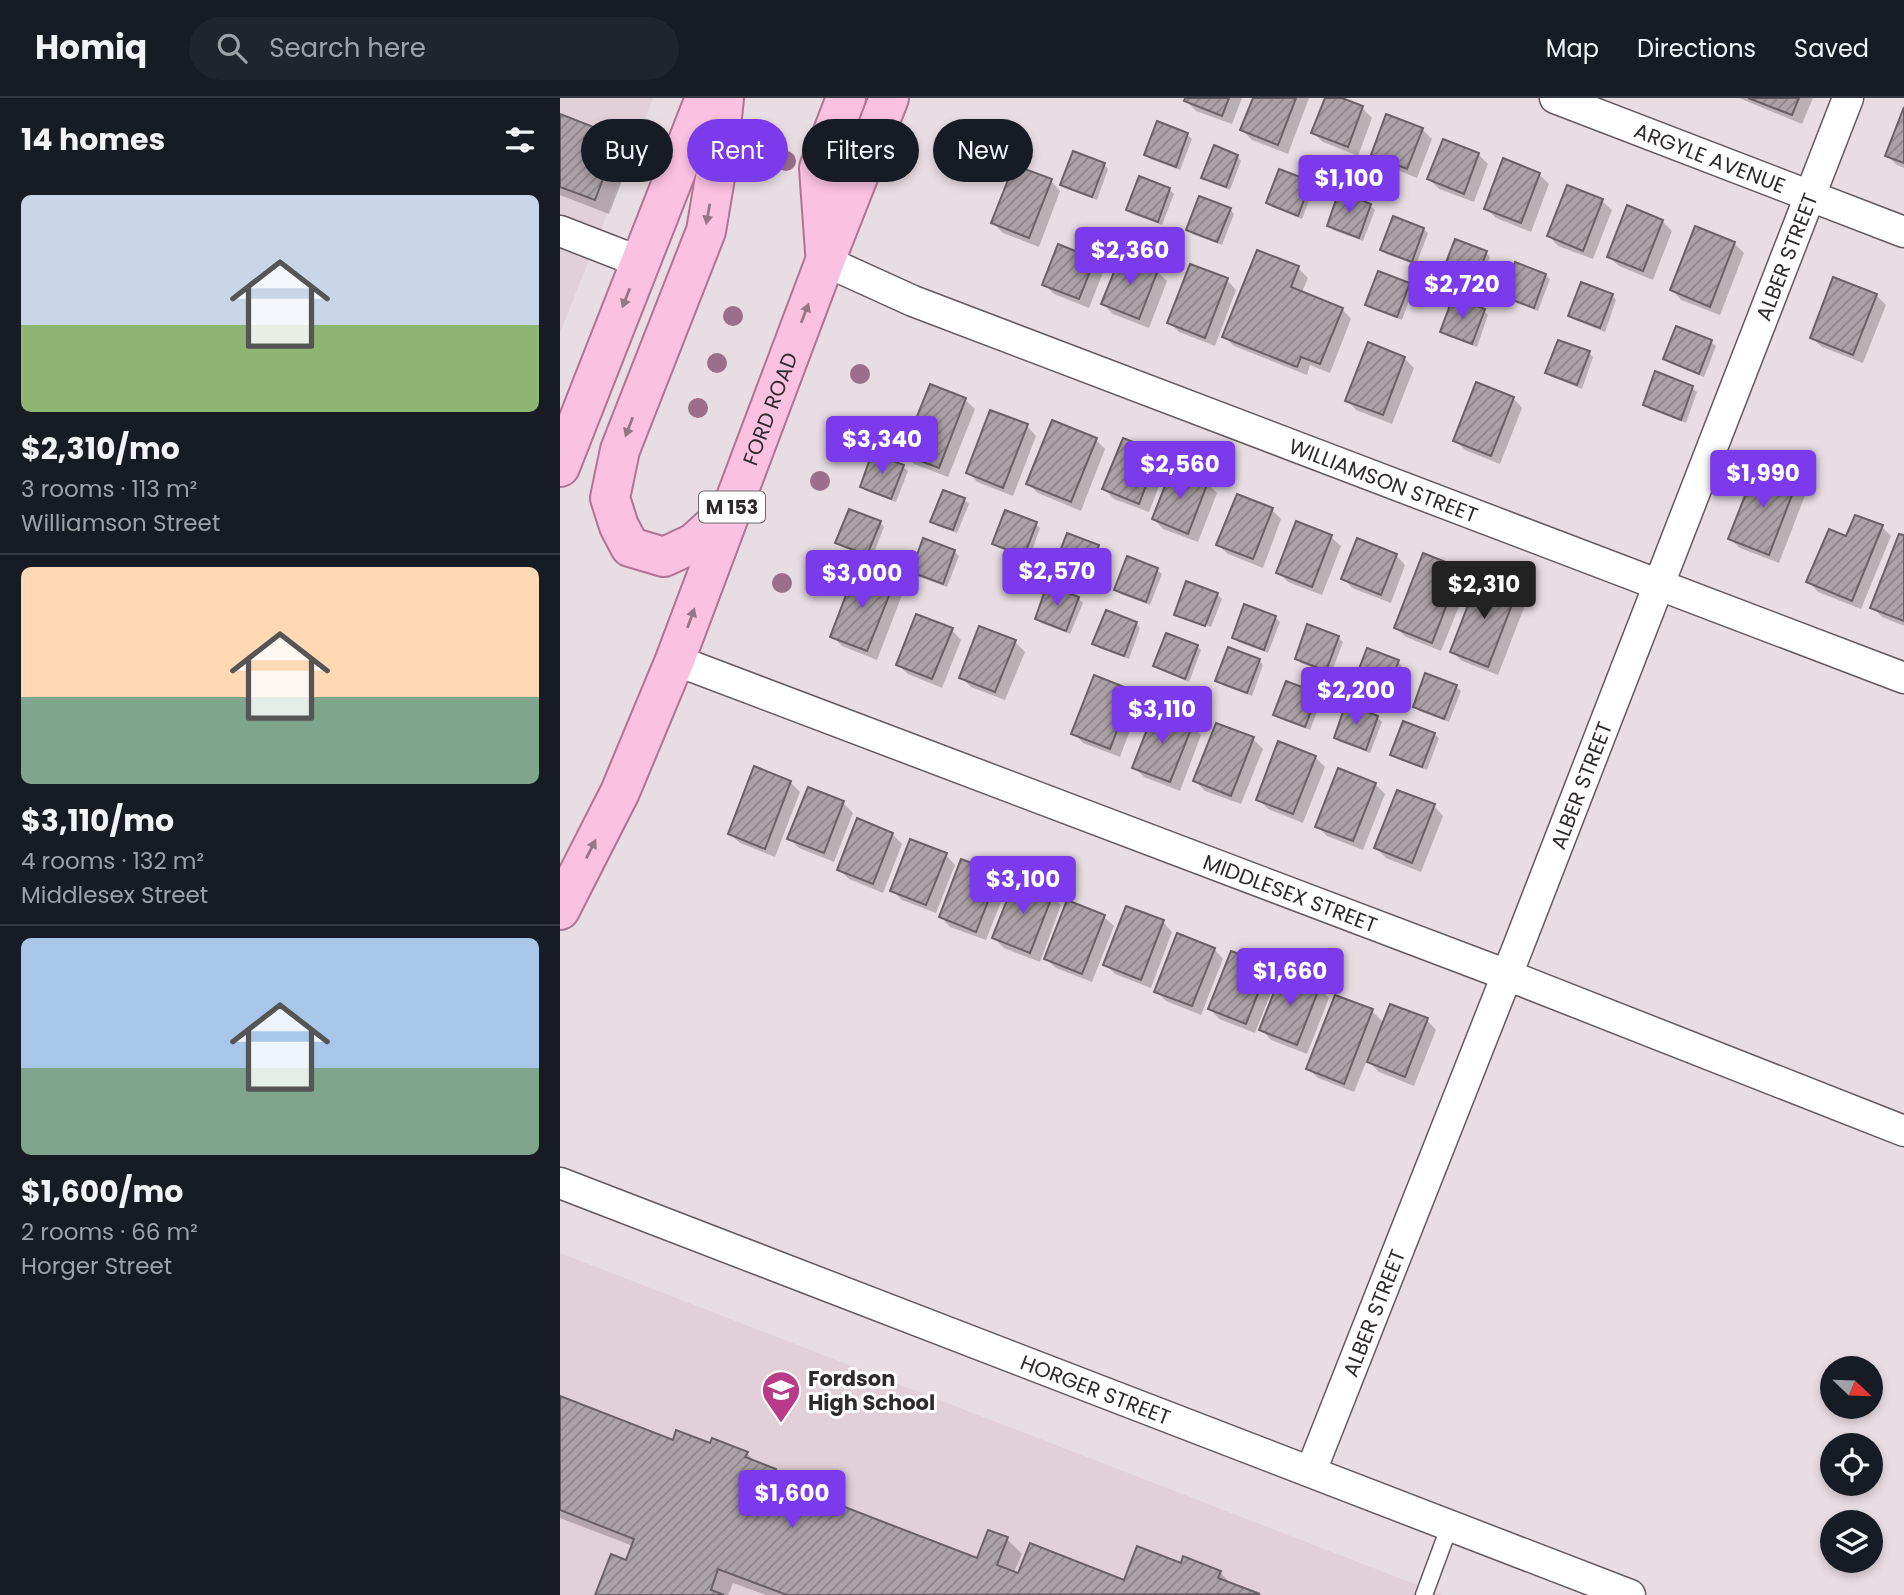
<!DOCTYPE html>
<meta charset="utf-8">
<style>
body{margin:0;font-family:Poppins,sans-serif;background:#20242c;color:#f1f3f6;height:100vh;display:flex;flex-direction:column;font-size:26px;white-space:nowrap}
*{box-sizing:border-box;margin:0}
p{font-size:23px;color:#9ea1a6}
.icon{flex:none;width:38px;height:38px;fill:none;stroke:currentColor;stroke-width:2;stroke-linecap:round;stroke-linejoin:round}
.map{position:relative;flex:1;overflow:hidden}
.panel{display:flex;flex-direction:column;background:#171b24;width:560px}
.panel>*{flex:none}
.top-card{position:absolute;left:21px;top:21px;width:665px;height:63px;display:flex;gap:14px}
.needle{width:46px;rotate:113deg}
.buttons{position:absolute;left:1260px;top:1258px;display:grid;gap:14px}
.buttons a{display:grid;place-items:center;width:63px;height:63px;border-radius:50%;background:#171b24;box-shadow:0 4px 10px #0003;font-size:35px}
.price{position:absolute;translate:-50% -60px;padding:0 16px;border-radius:7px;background:#7c3aed;color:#fff;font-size:23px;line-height:46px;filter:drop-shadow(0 2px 4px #0008)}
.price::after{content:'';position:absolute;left:50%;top:42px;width:21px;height:16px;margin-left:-10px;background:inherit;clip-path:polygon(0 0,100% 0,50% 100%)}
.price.active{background:#222;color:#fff}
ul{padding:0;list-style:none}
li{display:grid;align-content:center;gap:14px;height:371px;padding:0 21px}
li+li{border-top:2px solid #363941}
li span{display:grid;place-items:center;height:217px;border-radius:10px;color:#555}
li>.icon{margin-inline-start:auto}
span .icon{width:126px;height:126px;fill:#fffc;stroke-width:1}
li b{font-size:30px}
h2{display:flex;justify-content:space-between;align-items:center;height:84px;padding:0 21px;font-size:30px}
.tag{padding:0 24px;border-radius:32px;background:#171b24;box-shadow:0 4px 10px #0003;font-size:24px;line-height:63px}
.tag.active{background:#7c3aed;color:#fff}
header{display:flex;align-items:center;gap:42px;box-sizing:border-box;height:98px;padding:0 35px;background:#171b24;border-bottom:2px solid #363941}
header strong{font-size:33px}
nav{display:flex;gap:38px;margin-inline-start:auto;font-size:24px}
.search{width:490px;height:63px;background:#20242c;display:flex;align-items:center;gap:18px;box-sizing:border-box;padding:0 24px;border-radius:38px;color:#9ea1a6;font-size:26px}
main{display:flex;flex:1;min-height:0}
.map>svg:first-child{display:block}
.built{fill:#e2d0d8}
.shadow{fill:#0003}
.building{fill:url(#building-hatch);stroke:#6a6065;stroke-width:2}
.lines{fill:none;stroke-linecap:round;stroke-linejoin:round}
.lane-casing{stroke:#63595e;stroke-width:19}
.street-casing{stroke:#63595e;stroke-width:33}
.primary-casing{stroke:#b17294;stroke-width:42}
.lane{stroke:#fff;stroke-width:16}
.street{stroke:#fff;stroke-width:30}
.primary{stroke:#fac1e0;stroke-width:38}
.tree{fill:#9b6e89}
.oneway{fill:#947686}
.labels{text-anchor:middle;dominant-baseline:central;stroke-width:6;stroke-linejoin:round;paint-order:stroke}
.shield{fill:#fff;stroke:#6d6b6c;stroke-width:2}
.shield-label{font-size:19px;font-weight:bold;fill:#2f2b2d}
.street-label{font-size:21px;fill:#2f2b2d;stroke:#fff}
.poi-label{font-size:21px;font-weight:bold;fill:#2f2b2d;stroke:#fff;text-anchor:start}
</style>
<header>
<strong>Homiq</strong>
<div class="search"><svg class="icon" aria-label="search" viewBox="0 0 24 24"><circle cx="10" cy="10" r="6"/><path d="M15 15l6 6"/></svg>Search here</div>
<nav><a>Map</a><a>Directions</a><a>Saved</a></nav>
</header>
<main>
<section class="panel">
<h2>14 homes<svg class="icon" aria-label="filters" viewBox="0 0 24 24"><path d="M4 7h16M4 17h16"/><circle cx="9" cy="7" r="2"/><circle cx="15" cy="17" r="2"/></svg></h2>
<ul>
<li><span style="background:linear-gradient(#c9d6e8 60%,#8fb573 0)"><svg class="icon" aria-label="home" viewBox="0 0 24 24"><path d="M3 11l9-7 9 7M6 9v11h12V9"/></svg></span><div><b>$2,310/mo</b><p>3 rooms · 113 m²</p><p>Williamson Street</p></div></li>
<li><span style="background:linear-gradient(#ffd9b3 60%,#7fa58c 0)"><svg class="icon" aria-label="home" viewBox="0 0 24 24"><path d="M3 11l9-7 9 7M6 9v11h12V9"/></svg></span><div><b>$3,110/mo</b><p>4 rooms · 132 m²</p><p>Middlesex Street</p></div></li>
<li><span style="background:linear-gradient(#a9c7e8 60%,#7fa58c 0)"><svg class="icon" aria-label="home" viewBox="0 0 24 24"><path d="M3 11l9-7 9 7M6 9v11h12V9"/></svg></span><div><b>$1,600/mo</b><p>2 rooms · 66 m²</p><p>Horger Street</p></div></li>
</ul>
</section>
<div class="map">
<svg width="1344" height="1497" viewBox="0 0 1344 1497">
<defs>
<pattern id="building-hatch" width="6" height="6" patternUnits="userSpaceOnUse" patternTransform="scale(1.75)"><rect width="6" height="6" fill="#ada2a7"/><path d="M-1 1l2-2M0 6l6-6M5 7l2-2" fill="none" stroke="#8d8488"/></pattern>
</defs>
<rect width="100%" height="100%" fill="#e8dde2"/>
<g class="built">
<polygon points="0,0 93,0 0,235"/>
<polygon points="0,1155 883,1497 0,1497"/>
</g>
<g class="shadow">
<polygon points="627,0 682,0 672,26 636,13 626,3"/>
<polygon points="695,0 749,0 728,56 692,42 682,32"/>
<polygon points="767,0 777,0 802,10 812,20 798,58 763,44 753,35"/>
<polygon points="1179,0 1253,0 1242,26"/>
<polygon points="1344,14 1344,70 1337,67 1327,58"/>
<polygon points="0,18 58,40 73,55 49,116 0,97"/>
<polygon points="862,31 872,41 857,80 823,66 813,57"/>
<polygon points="627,37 632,41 620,72 590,61 586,57"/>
<polygon points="918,56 928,66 914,104 879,91 869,81"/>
<polygon points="677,58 681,63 670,92 648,83 644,79"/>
<polygon points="544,66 548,71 537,102 507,91 502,87"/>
<polygon points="979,76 989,86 971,134 936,120 926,110"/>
<polygon points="491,83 500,93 479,149 443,135 433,125"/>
<polygon points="750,85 754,89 742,121 712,109 708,105"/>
<polygon points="1008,89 1042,103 1052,112 1033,161 998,148 989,138"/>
<polygon points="609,91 614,96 602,127 572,116 568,111"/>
<polygon points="810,107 815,112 803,143 773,132 769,127"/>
<polygon points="670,111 674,116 662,147 632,136 628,132"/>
<polygon points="1102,123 1112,133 1093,182 1059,168 1049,159"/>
<polygon points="1136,130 1174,145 1184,155 1160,217 1121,202 1112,192"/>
<polygon points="863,131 868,135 856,167 826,156 822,151"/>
<polygon points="926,155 930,159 918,190 889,179 884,175"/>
<polygon points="534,162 544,172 529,210 494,196 484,186"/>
<polygon points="738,170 748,180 742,194 782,211 791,221 770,275 750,267 747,277 674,248 664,238"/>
<polygon points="597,173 607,183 589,230 553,216 543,206"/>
<polygon points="985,177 990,181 978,213 948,202 944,197"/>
<polygon points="667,182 676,192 655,248 619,234 609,224"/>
<polygon points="849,187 853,191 842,222 812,211 807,207"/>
<polygon points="1052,197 1056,202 1045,234 1015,222 1010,218"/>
<polygon points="1316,197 1326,207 1303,265 1262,249 1252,240"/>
<polygon points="924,213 928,217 917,249 887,238 882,233"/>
<polygon points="1151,244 1156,248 1144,279 1109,265 1105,261"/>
<polygon points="1029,255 1033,259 1022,291 992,279 987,275"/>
<polygon points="844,260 854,270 832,326 796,312 787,302"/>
<polygon points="1096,276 1132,290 1137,294 1126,325 1089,311 1085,307"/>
<polygon points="953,300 962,310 940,366 905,352 895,342"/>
<polygon points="405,302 415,311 388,379 354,366 344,356"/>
<polygon points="467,328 476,338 453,398 417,384 408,374"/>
<polygon points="536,342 545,351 521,413 478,395 468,386"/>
<polygon points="598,356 608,365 589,414 554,401 544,391"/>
<polygon points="343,369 348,373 336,404 306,393 302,389"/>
<polygon points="647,385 657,395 638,444 603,431 594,421"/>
<polygon points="1236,385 1246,395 1219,465 1180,450 1170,441"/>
<polygon points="404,401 409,406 397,435 377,428 372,423"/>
<polygon points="712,412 721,421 703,470 668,456 658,447"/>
<polygon points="320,424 324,429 312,460 282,449 277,445"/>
<polygon points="476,426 480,430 469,461 439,450 434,446"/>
<polygon points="1322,429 1331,438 1301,511 1258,494 1249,484 1287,440"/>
<polygon points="771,439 781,448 762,497 728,484 718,474"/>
<polygon points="1344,439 1344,528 1322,519 1312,509"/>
<polygon points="538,448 542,453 531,484 501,473 496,468"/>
<polygon points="394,453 399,458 387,489 357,478 353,474"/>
<polygon points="836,457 845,467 831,505 792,490 783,480"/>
<polygon points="568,461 597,472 602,476 590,507 560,496 556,492"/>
<polygon points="900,472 910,481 881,553 846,539 836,530"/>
<polygon points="921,478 957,493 967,502 938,577 902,563 892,554"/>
<polygon points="333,487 342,497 317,562 282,548 272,538"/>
<polygon points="657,496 662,501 651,529 616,516"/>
<polygon points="518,500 523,505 510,536 481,525 477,521"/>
<polygon points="715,519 720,524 708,555 678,544 674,539"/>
<polygon points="576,525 580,530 569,561 539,550 535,545"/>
<polygon points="392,532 401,542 382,590 348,576 338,567"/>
<polygon points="778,540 783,544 771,576 741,565 737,560"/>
<polygon points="455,544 465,554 445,602 411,589 401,579"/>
<polygon points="637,548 641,552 629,584 600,572 595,568"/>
<polygon points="699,562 703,567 692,598 662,587 657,583"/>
<polygon points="838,564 842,568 832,596 796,584"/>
<polygon points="896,589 901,593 889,624 859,613 855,609"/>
<polygon points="571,593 581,603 560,659 523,645 514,635"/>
<polygon points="757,596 762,601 750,632 720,621 715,616"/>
<polygon points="817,619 822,624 810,655 780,644 776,640"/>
<polygon points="632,627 641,637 620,693 584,679 574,669"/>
<polygon points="874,636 879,640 867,672 837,661 833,656"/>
<polygon points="693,641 703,651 681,706 645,693 635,683"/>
<polygon points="755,659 765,669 743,725 708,711 698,701"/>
<polygon points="230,684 240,694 215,759 180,745 170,736"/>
<polygon points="815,686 825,696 803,752 767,738 757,728"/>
<polygon points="283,705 293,715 274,764 239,750 229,740"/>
<polygon points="874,708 883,718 861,774 826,760 816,750"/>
<polygon points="332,736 342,746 323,795 289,781 279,772"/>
<polygon points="386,757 395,767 376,815 342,802 332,792"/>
<polygon points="438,777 448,786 426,842 390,829 381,819"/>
<polygon points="492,798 501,807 480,864 444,850 434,840"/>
<polygon points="544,819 554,828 532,884 496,870 486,861"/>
<polygon points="603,824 612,834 591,890 555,876 545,866"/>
<polygon points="654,851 663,861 641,917 606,903 596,893"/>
<polygon points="708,869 717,879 695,935 659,921 650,911"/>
<polygon points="723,876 759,890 769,900 747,956 711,942 702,932"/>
<polygon points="812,913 824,925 867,922 876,932 854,988 819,974 807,962 794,994 758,980 748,970"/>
<polygon points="0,1300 114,1344 151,1347 187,1355 196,1365 215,1372 230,1387 229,1389 418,1462 447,1441 462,1456 453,1476 565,1484 622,1467 660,1474 672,1487 699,1497 206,1497 173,1485 168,1497 37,1497 67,1464 73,1448 0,1420"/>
</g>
<g class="building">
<polygon points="625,0 669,0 662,18 624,3"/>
<polygon points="693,0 736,0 718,47 680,32"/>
<polygon points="765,0 782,0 803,8 788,49 751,35"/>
<polygon points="1188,0 1239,0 1232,17"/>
<polygon points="1344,9 1344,65 1325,58"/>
<polygon points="0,16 59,39 35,102 0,89"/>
<polygon points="826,16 863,30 847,71 811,57"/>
<polygon points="597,23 628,35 616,69 584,57"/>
<polygon points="883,41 919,55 904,96 867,81"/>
<polygon points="654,47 678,57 666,89 641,80"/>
<polygon points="513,53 545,65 532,99 500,87"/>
<polygon points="943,60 980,75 961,125 924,111"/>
<polygon points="454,67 492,81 469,140 431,125"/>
<polygon points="719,71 751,83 738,118 706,105"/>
<polygon points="579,78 610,90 598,124 566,112"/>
<polygon points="1007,87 1043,101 1023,153 987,138"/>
<polygon points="779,93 811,106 799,140 767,128"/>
<polygon points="639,98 671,110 657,144 626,132"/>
<polygon points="1067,107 1103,122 1083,173 1047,159"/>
<polygon points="833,118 864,130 852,164 820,152"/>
<polygon points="1135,128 1175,144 1150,209 1110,192"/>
<polygon points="895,141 927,153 914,187 882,175"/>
<polygon points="498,146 535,161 519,201 482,187"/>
<polygon points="697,152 739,168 731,189 783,210 760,266 741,259 737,269 662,239"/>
<polygon points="561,157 598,172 579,221 541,206"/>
<polygon points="955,164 986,176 974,210 942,198"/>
<polygon points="630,166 668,180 645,240 607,225"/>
<polygon points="818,173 850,185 837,219 805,207"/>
<polygon points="1273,179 1317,196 1293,257 1250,240"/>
<polygon points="1021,184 1053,196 1040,230 1008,218"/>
<polygon points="893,199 925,211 912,246 880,234"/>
<polygon points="1116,228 1152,242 1139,276 1103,261"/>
<polygon points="998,242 1030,253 1017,287 985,275"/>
<polygon points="808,244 845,259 823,317 785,303"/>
<polygon points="1095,273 1133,288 1121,322 1083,307"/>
<polygon points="916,284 954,299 931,358 893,343"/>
<polygon points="370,286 406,300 379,370 342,356"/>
<polygon points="430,312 468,326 443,390 406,375"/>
<polygon points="492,322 537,340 511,404 466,386"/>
<polygon points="563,340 599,354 579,406 542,391"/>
<polygon points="312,355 344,367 331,401 300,389"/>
<polygon points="1197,367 1237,384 1209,457 1168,441"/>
<polygon points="612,370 648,384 628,436 592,421"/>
<polygon points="383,392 405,400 393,432 370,424"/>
<polygon points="677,396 713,410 693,461 656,447"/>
<polygon points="289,411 321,423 307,457 275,445"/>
<polygon points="445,412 477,424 464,458 432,446"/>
<polygon points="1295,417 1323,427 1292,503 1246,484 1269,431 1286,438"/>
<polygon points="736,423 772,437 752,489 716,475"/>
<polygon points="507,435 539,447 526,481 494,469"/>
<polygon points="1339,436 1344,437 1344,523 1310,510"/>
<polygon points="363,440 395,452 383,486 351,474"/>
<polygon points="797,440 837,456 821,497 781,481"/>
<polygon points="863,455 901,470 872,545 834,530"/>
<polygon points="567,458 598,470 586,504 554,492"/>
<polygon points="296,471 334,485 307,553 270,539"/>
<polygon points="920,476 958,491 928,569 890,554"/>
<polygon points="626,483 658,495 645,528 614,517"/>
<polygon points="487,487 519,499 506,533 475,521"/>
<polygon points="684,506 716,518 704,552 672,540"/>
<polygon points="546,512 577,524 564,558 532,546"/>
<polygon points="356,516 393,530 372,581 336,567"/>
<polygon points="747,526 779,538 766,573 735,561"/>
<polygon points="419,528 456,542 435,594 399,580"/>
<polygon points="606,535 638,547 625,581 593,568"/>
<polygon points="668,549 700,561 687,595 655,583"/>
<polygon points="807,550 839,562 826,596 794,584"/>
<polygon points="865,575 897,587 884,621 853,609"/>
<polygon points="534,577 572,592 550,651 511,636"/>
<polygon points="726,583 758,595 745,629 713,617"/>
<polygon points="786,605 818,618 806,652 774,640"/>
<polygon points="595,611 633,626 610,684 572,670"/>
<polygon points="843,623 875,635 862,669 830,657"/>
<polygon points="656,625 694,639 671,698 633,683"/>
<polygon points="718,643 756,658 733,716 696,702"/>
<polygon points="194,668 231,683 205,751 168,736"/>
<polygon points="778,670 816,685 793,743 755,729"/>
<polygon points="248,689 284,703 264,755 227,741"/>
<polygon points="837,692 875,706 852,765 814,750"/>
<polygon points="297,720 333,735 313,786 277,772"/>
<polygon points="350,741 387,755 366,807 330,793"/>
<polygon points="401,761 439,775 416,834 379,819"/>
<polygon points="455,782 493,796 470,855 432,840"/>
<polygon points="507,802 545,817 522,876 484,861"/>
<polygon points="566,808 604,822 581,882 543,867"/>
<polygon points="617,835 655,850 632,908 594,894"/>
<polygon points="671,853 709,867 686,926 648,911"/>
<polygon points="722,874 760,888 737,947 699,932"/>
<polygon points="775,897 813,911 784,986 746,971"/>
<polygon points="830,906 868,920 845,979 807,964"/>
<polygon points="0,1298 113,1342 116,1332 150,1345 152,1340 188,1354 185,1359 216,1371 212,1381 417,1460 428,1432 448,1439 437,1467 458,1475 470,1445 564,1482 577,1448 621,1465 623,1458 661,1473 658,1480 700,1496 227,1497 158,1471 151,1492 164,1497 35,1497 51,1456 66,1462 74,1441 0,1412"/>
</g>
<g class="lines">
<g class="lane-casing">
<polyline id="lane" points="864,1497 890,1427"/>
</g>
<g class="street-casing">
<g id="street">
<path id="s1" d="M995,0L1344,134"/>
<polyline points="0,133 80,164"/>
<path id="s2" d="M265,163L353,203L1344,580"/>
<path id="s3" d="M115,562L947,877L1344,1033"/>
<path id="s4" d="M0,1085L1070,1497"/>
<path id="s5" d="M751,1373L958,849L1288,0"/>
</g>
</g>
<g class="primary-casing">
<g id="primary">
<polyline points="164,0 157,68 146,133 60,352 50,400 59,428 70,449 104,459 134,445 168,414"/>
<polyline points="265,154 259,70 286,0"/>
<polyline points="0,369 145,0"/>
<path id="s6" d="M0,812L60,694L115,562L265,163L329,0"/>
</g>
</g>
<use href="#lane" class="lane"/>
<use href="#street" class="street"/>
<use href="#primary" class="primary"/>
</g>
<g class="tree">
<circle cx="226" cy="63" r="10"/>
<circle cx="173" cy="218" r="10"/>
<circle cx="157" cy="265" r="10"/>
<circle cx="300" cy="276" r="10"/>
<circle cx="138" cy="310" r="10"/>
<circle cx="260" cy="383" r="10"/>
<circle cx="222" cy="485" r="10"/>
</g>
<defs><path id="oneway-solid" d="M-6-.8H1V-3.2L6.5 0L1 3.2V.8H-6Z" transform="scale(1.75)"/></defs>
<g class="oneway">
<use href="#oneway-solid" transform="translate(148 116) rotate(100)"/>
<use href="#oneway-solid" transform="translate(66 200) rotate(111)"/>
<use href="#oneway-solid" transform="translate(245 215) rotate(-69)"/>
<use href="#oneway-solid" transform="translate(69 329) rotate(111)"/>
<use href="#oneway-solid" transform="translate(131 520) rotate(-70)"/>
<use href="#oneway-solid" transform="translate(31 751) rotate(-63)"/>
</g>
<defs>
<g id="school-pin" transform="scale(2.0125)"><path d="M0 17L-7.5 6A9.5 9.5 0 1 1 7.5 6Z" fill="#b83a88" stroke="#fff"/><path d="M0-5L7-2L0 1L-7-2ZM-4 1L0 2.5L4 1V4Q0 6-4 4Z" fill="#fff"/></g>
</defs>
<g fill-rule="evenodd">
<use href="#school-pin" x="221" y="1292"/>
</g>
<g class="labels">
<rect class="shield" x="139" y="393.5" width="66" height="31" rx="5"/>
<g class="shield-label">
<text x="172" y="409">M 153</text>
</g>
<g class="street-label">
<text stroke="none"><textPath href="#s1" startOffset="166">ARGYLE AVENUE</textPath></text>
<text stroke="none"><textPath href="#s5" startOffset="1304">ALBER STREET</textPath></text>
<text stroke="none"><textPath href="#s6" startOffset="544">FORD ROAD</textPath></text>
<text stroke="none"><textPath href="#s2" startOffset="600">WILLIAMSON STREET</textPath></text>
<text stroke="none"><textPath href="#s5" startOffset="737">ALBER STREET</textPath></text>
<text stroke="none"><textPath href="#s3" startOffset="658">MIDDLESEX STREET</textPath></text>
<text stroke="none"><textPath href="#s5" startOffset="170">ALBER STREET</textPath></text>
<text stroke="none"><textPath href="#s4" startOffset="574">HORGER STREET</textPath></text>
</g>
<g class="poi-label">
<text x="248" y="1280">Fordson<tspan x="248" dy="24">High School</tspan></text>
</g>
</g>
</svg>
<div class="buttons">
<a><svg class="needle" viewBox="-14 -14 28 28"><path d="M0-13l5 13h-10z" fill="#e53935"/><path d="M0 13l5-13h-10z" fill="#9ea1a6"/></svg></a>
<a><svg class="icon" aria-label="locate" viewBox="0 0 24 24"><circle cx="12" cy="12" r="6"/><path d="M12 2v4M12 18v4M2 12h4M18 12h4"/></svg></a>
<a><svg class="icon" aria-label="layers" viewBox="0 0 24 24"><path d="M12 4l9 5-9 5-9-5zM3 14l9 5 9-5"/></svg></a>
</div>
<b class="price" style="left:789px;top:117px">$1,100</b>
<b class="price" style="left:570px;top:189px">$2,360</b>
<b class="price" style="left:902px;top:223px">$2,720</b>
<b class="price" style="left:322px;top:378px">$3,340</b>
<b class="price" style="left:620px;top:403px">$2,560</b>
<b class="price" style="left:1203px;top:412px">$1,990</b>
<b class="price" style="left:497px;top:510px">$2,570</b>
<b class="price" style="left:302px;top:512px">$3,000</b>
<b class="price active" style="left:924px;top:523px">$2,310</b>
<b class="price" style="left:796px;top:629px">$2,200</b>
<b class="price" style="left:602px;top:648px">$3,110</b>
<b class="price" style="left:463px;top:818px">$3,100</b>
<b class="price" style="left:730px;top:910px">$1,660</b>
<b class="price" style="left:232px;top:1432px">$1,600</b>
<div class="top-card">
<a class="tag">Buy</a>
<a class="tag active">Rent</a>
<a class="tag">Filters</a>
<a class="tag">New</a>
</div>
</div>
</main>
